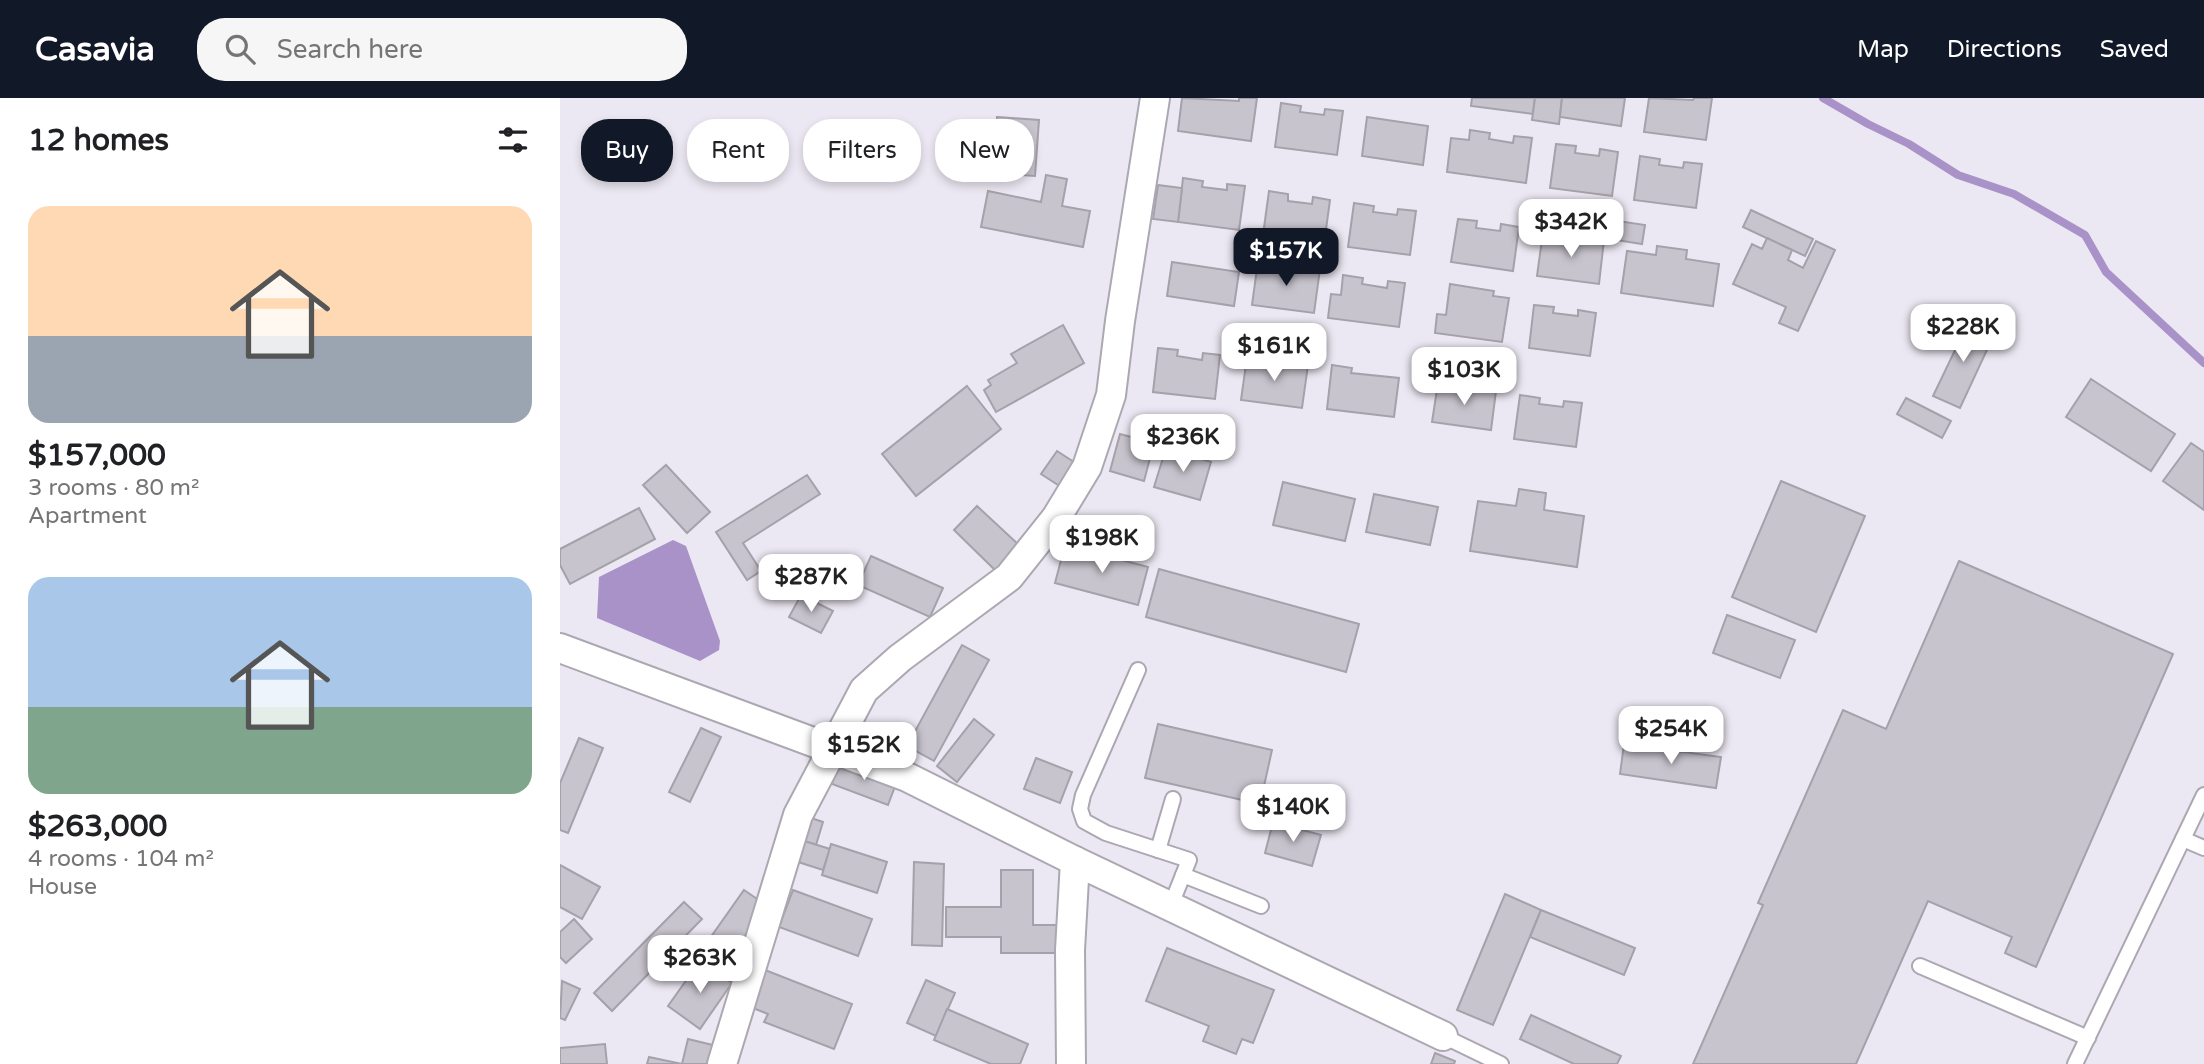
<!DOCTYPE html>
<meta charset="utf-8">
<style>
body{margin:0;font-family:"Varela Round",sans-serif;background:#f6f6f6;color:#202124;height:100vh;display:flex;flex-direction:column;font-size:26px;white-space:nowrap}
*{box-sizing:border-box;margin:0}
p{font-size:23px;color:#757577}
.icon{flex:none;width:38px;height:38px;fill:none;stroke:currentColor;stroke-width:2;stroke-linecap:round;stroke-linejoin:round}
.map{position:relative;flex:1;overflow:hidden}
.side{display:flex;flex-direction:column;background:#fff;width:560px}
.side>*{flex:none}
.top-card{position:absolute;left:21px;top:21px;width:665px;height:63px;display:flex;gap:14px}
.price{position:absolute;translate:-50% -60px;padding:0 16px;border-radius:14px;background:#fff;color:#222;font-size:23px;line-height:46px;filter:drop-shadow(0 2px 4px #0008)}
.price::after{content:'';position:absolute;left:50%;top:42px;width:21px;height:16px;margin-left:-10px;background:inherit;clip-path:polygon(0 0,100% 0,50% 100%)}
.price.active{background:#111827;color:#fff}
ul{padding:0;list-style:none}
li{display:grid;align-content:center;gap:14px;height:371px;padding:0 28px}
li span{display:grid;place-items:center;height:217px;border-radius:21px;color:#555}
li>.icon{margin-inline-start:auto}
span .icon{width:126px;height:126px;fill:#fffc;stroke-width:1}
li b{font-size:30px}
h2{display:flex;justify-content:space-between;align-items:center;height:84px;padding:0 28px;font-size:30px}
.tag{padding:0 24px;border-radius:28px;background:#fff;box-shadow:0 4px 10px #0003;font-size:24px;line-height:63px}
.tag.active{background:#111827;color:#fff}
header{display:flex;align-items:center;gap:42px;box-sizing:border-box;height:98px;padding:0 35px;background:#111827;color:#fff}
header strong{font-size:33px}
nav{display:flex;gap:38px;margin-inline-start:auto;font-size:24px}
.search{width:490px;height:63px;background:#f6f6f6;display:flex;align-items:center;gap:18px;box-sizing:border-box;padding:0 24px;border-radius:28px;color:#757577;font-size:26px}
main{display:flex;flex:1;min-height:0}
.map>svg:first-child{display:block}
.water{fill:#a992c7}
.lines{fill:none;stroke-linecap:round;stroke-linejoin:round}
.stream{stroke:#a992c7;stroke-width:8}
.building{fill:#c8c4ce;stroke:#a5a1ab;stroke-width:2}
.lane-casing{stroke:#aca8b2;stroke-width:18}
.street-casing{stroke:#aca8b2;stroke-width:32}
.lane{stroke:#fff;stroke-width:14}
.street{stroke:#fff;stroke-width:28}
</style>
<header>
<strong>Casavia</strong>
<div class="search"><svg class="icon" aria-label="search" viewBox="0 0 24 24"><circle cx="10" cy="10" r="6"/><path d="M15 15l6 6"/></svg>Search here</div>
<nav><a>Map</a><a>Directions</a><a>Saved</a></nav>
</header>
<main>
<section class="side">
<h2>12 homes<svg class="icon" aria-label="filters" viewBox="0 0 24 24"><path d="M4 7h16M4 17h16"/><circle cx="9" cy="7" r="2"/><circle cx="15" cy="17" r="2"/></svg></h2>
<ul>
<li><span style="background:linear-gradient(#ffd9b3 60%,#9aa5b1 0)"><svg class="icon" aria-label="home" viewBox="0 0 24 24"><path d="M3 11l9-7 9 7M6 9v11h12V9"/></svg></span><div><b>$157,000</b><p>3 rooms · 80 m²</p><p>Apartment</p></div></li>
<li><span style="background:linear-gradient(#a9c7e8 60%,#7fa58c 0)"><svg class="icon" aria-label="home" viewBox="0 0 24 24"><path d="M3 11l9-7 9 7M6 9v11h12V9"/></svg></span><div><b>$263,000</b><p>4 rooms · 104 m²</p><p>House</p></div></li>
</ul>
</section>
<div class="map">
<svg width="1644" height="966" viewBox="0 0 1644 966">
<rect width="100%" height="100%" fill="#ece8f3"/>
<polygon class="water" points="113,442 126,448 160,543 159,552 140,563 37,520 39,479"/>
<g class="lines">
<polyline class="stream" points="1263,0 1308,26 1349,46 1398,77 1454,96 1525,137 1546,174 1644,265"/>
</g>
<g class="building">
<polygon points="622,0 679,3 679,0 697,0 691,43 618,33"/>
<polygon points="912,0 975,0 973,16 911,8"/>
<polygon points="975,0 1002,0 999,26 972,22"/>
<polygon points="1002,0 1065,0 1061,28 1000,19"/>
<polygon points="1089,0 1133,2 1134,0 1152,0 1146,42 1084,34"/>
<polygon points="721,5 741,8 740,14 764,17 765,11 783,13 777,57 715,49"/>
<polygon points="437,19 479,22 475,78 433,75"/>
<polygon points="807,19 868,28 863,67 802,58"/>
<polygon points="910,32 930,35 929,41 953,45 954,38 972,40 966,85 887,74 891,40 909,42"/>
<polygon points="996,46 1016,48 1015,55 1039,58 1040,51 1058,54 1052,98 990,90"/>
<polygon points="1080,58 1100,61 1099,67 1123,70 1124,64 1142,66 1136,110 1074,102"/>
<polygon points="486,77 507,81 502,108 530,113 523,149 421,129 428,93 481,104"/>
<polygon points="623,80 643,83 642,89 667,92 667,86 685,88 679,132 618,124"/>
<polygon points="598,87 622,90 618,124 593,121"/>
<polygon points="709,93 728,96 728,103 752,106 753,99 770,102 764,146 703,137"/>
<polygon points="794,105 814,108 813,114 837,117 838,111 856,113 850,157 788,149"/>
<polygon points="1191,112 1253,141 1245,158 1183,129"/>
<polygon points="898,121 917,123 916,130 940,133 941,126 959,129 953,173 891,164"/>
<polygon points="1058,123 1085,127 1082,146 1056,142"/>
<polygon points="983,134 1002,137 1002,143 1026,146 1027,140 1044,142 1039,186 977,178"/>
<polygon points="1207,140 1232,152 1228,162 1243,170 1256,143 1275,152 1238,233 1219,225 1226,209 1173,186 1192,146 1202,151"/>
<polygon points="1097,148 1127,152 1126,161 1159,166 1153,208 1061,195 1067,153 1096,157"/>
<polygon points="698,163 718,166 717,172 741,175 742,169 760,171 754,215 692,207"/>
<polygon points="612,164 679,174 674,208 607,198"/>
<polygon points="783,177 803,180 802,186 827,190 828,183 845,185 839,229 768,220 771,196 781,197"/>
<polygon points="890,186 934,193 933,198 949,200 942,244 875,235 877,216 886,217"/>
<polygon points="974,207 994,209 993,215 1018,218 1018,212 1036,215 1030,258 969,250"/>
<polygon points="1398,222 1433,239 1400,310 1373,298 1398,246 1389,242"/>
<polygon points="503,227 524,265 436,314 424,292 431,287 428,282 457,265 451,256"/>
<polygon points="598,250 618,252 617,258 642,262 643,255 660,257 655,301 593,294"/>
<polygon points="687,259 706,261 705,267 730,270 730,264 748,267 742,310 681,302"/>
<polygon points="772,267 792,270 791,275 839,280 834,319 767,311"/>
<polygon points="1531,281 1615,336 1591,373 1506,319"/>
<polygon points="878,285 936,293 931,332 872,324"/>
<polygon points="407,288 441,331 356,398 322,356"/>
<polygon points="960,297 980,300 979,306 1003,309 1004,303 1022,305 1016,349 954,341"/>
<polygon points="1346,300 1391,323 1382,340 1337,316"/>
<polygon points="560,336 594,345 584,383 550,373"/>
<polygon points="1631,345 1644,354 1644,412 1603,383"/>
<polygon points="606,350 651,364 640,402 594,389"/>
<polygon points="497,353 517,366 501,389 481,376"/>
<polygon points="106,367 150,414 127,435 83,387"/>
<polygon points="247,377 260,396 183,445 201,473 187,482 156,434"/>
<polygon points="1221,383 1305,418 1256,534 1172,499"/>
<polygon points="723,384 795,401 785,443 713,427"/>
<polygon points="959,391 986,395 984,412 1024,418 1017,469 910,453 918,403 956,408"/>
<polygon points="814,396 878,409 870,447 806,434"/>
<polygon points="417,408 461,449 437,474 394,432"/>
<polygon points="79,410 95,441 10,486 0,467 0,451"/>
<polygon points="505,447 588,469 578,507 495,485"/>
<polygon points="311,458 383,490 370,519 298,487"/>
<polygon points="1399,463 1613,556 1476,869 1445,855 1452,839 1368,803 1296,966 1133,966 1203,807 1198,805 1283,612 1326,631"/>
<polygon points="599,471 799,526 786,574 586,519"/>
<polygon points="241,497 273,513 261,535 229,519"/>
<polygon points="1167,517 1235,542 1220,580 1153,555"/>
<polygon points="402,547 429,562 374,663 347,648"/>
<polygon points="414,621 434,637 397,684 377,668"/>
<polygon points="598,626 712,652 700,706 585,680"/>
<polygon points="141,630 161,639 130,704 109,694"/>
<polygon points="19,640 43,650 8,735 0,732 0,685"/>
<polygon points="1064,646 1161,659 1156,690 1060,676"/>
<polygon points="476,660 512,674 500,705 464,691"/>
<polygon points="280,662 337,683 328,707 272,686"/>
<polygon points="248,719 263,724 256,747 241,742"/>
<polygon points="713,724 761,737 752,768 705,755"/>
<polygon points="241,742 270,751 263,772 235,763"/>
<polygon points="271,746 327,764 317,795 262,777"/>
<polygon points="354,764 384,766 382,848 352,847"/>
<polygon points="0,767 40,789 22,821 0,809"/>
<polygon points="441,772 473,772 473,827 498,827 498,855 441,855 441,839 386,839 386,809 441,809"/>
<polygon points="184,792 206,807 200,838 169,883 136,860"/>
<polygon points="233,792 312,821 298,858 219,829"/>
<polygon points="945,796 981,812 933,927 897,912"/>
<polygon points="124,804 142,821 52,913 34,895"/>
<polygon points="981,812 1075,850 1064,877 970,839"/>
<polygon points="14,821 32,841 6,865 0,859 0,834"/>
<polygon points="607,850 714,892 693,945 682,941 676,956 643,943 649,928 586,903"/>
<polygon points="140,863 172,885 140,931 108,908"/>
<polygon points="205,872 292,906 274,951 204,924 208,916 190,909"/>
<polygon points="366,882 395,895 376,938 347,925"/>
<polygon points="2,883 20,891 5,922 0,920"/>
<polygon points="387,911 468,946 460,966 431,966 374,942"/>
<polygon points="971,917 1061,958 1057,966 1014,966 960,941"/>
<polygon points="128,941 161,949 156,966 122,966"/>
<polygon points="45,946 47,966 0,966 0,950"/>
<polygon points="875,955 895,963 894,966 871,966"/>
<polygon points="89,959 122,966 87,966"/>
</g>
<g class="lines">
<g class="lane-casing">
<g id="lane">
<polyline points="578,572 523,697 520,711 524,723 546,735 629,762 611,807"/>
<polyline points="1623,741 1644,750"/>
<polyline points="598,752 613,701"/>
<polyline points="623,777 701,808"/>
<polyline points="1360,868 1528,940"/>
<polyline points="883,938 941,966"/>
<polyline points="1515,966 1644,697"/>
</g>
</g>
<g class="street-casing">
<g id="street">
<polyline points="0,550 347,679 515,763 883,938"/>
<polyline points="162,966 238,717 304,592 340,560 449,479 496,420 527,369 551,297 560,223 595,0"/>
<polyline points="511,966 510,852 515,763"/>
</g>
</g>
<use href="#lane" class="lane"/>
<use href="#street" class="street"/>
</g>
</svg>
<b class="price" style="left:1011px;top:161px">$342K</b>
<b class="price active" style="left:726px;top:190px">$157K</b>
<b class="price" style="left:1403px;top:266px">$228K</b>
<b class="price" style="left:714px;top:285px">$161K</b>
<b class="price" style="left:904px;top:309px">$103K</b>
<b class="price" style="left:623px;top:376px">$236K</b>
<b class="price" style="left:542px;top:477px">$198K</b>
<b class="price" style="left:251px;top:516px">$287K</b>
<b class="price" style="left:1111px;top:668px">$254K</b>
<b class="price" style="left:304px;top:684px">$152K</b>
<b class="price" style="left:733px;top:746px">$140K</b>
<b class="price" style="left:140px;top:897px">$263K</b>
<div class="top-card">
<a class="tag active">Buy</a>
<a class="tag">Rent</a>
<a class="tag">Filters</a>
<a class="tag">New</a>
</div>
</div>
</main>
